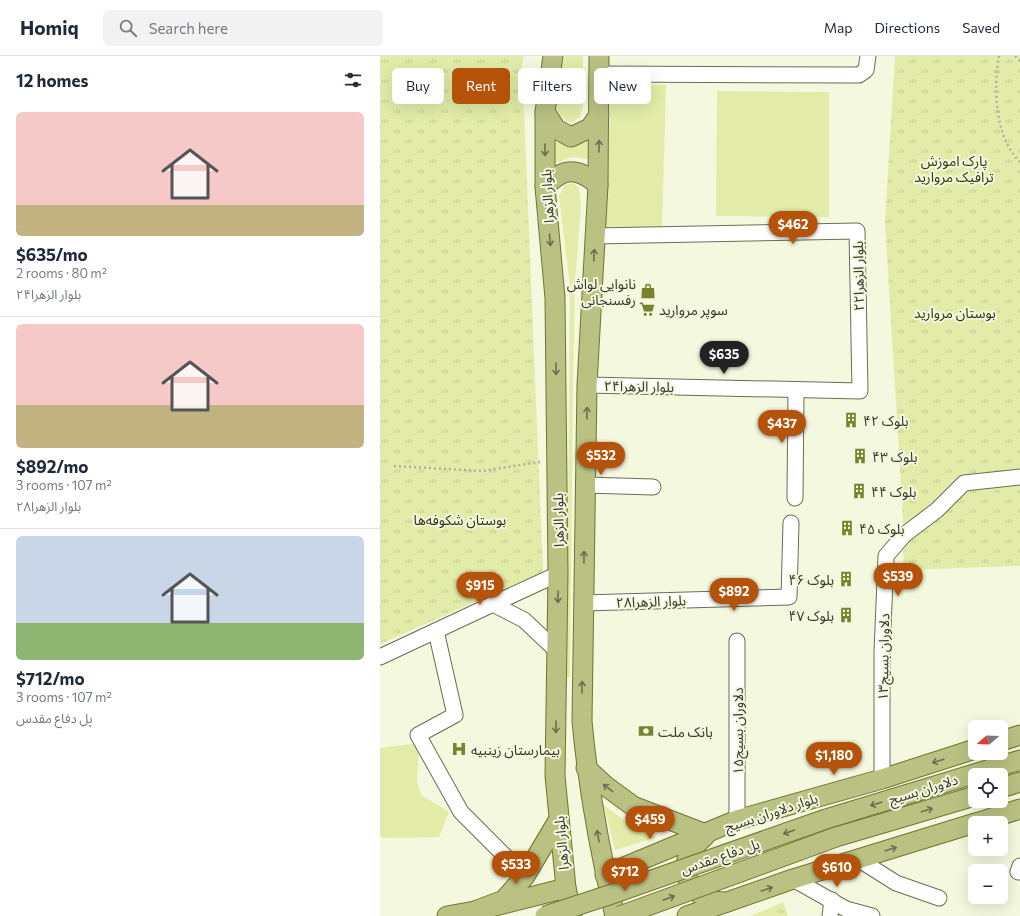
<!DOCTYPE html>
<meta charset="utf-8">
<style>
body{margin:0;font-family:Commissioner,"Noto Sans Arabic",sans-serif;background:#f2f2f3;color:#1f2937;height:100vh;display:flex;flex-direction:column;font-size:15px;white-space:nowrap}
*{box-sizing:border-box;margin:0}
p{font-size:13px;color:#747a83}
.icon{flex:none;width:22px;height:22px;fill:none;stroke:currentColor;stroke-width:2;stroke-linecap:round;stroke-linejoin:round}
.map{position:relative;flex:1;overflow:hidden}
.details{display:flex;flex-direction:column;background:#fff;width:380px}
.details>*{flex:none}
.top-card{position:absolute;left:12px;top:12px;width:380px;height:36px;display:flex;gap:8px}
.needle{width:26px;rotate:251deg}
.fabs{position:absolute;left:588px;top:664px;display:grid;gap:8px}
.fabs a{display:grid;place-items:center;width:40px;height:40px;border-radius:6px;background:#fff;box-shadow:0 4px 16px #0002;font-size:20px}
.price{position:absolute;translate:-50% -34px;padding:0 9px;border-radius:14px;background:#b45309;color:#fff;font-size:13px;line-height:26px;filter:drop-shadow(0 1px 2px #0008)}
.price::after{content:'';position:absolute;left:50%;top:24px;width:12px;height:9px;margin-left:-6px;background:inherit;clip-path:polygon(0 0,100% 0,50% 100%)}
.price.current{background:#222;color:#fff}
ul{padding:0;list-style:none}
li{display:grid;align-content:center;gap:8px;height:212px;padding:0 16px}
li+li{border-top:1px solid #e0e1e3}
li span{display:grid;place-items:center;height:124px;border-radius:6px;color:#555}
li>.icon{margin-inline-start:auto}
span .icon{width:72px;height:72px;fill:#fffc;stroke-width:1}
li b{font-size:17px}
h2{display:flex;justify-content:space-between;align-items:center;height:48px;padding:0 16px;font-size:17px}
.pill{padding:0 14px;border-radius:6px;background:#fff;box-shadow:0 4px 16px #0002;font-size:14px;line-height:36px}
.pill.current{background:#b45309;color:#fff}
header{display:flex;align-items:center;gap:24px;box-sizing:border-box;height:56px;padding:0 20px;background:#fff;border-bottom:1px solid #e0e1e3}
header strong{font-size:19px}
nav{display:flex;gap:22px;margin-inline-start:auto;font-size:14px}
.search{width:280px;height:36px;background:#f2f2f3;display:flex;align-items:center;gap:10px;box-sizing:border-box;padding:0 14px;border-radius:6px;color:#747a83;font-size:15px}
main{display:flex;flex:1;min-height:0}
.map>svg:first-child{display:block}
.grass{fill:#e2eca8}
.park{fill:url(#park-tufts)}
.lines{fill:none;stroke-linecap:round;stroke-linejoin:round}
.minor-casing{stroke:#6a6d57;stroke-width:17}
.major-casing{stroke:#6e762f;stroke-width:21}
.path{stroke:#aeb19d;stroke-width:2.5;stroke-dasharray:2 3;stroke-linecap:butt}
.minor{stroke:#fff;stroke-width:15}
.major{stroke:#bac183;stroke-width:19}
.major-bridge-casing{stroke:#6e762f;stroke-width:21;stroke-linecap:butt}
.major-bridge{stroke:#bac183;stroke-width:19}
.oneway{stroke:#6b6f50}
.labels{text-anchor:middle;dominant-baseline:central;stroke-width:4;stroke-linejoin:round;paint-order:stroke}
.park-label{font-size:14px;fill:#323613;stroke:#f4f8de}
.street-label{font-size:14px;fill:#36382e;stroke:#f4f8de}
.poi-label{font-size:14px;fill:#36382e;stroke:#f4f8de;text-anchor:start}
</style>
<header>
<strong>Homiq</strong>
<div class="search"><svg class="icon" aria-label="search" viewBox="0 0 24 24"><circle cx="10" cy="10" r="6"/><path d="M15 15l6 6"/></svg>Search here</div>
<nav><a>Map</a><a>Directions</a><a>Saved</a></nav>
</header>
<main>
<section class="details">
<h2>12 homes<svg class="icon" aria-label="filters" viewBox="0 0 24 24"><path d="M4 7h16M4 17h16"/><circle cx="9" cy="7" r="2"/><circle cx="15" cy="17" r="2"/></svg></h2>
<ul>
<li><span style="background:linear-gradient(#f6c9c9 75%,#c2b280 0)"><svg class="icon" aria-label="home" viewBox="0 0 24 24"><path d="M3 11l9-7 9 7M6 9v11h12V9"/></svg></span><div><b>$635/mo</b><p>2 rooms · 80 m²</p><p>بلوار الزهرا۲۴</p></div></li>
<li><span style="background:linear-gradient(#f6c9c9 65%,#c2b280 0)"><svg class="icon" aria-label="home" viewBox="0 0 24 24"><path d="M3 11l9-7 9 7M6 9v11h12V9"/></svg></span><div><b>$892/mo</b><p>3 rooms · 107 m²</p><p>بلوار الزهرا۲۸</p></div></li>
<li><span style="background:linear-gradient(#c9d6e8 70%,#8fb573 0)"><svg class="icon" aria-label="home" viewBox="0 0 24 24"><path d="M3 11l9-7 9 7M6 9v11h12V9"/></svg></span><div><b>$712/mo</b><p>3 rooms · 107 m²</p><p>پل دفاع مقدس</p></div></li>
</ul>
</section>
<div class="map">
<svg width="640" height="860" viewBox="0 0 640 860">
<defs>
<pattern id="park-tufts" width="24" height="20" patternUnits="userSpaceOnUse"><rect width="24" height="20" fill="#e2eca8"/><path d="M3 7l-1-3M5 7V3M7 7l1-3M15 17l-1-3M17 17v-4M19 17l1-3" fill="none" stroke="#c2cb91"/></pattern>
</defs>
<rect width="100%" height="100%" fill="#f4f8de"/>
<g class="grass">
<path d="M185,0H203V51L200,61L192,67C164,58 181,20 185,0Z"/>
<polygon points="231,27 286,29 282,173 226,171"/>
<polygon points="337,35 449,36 449,161 336,160"/>
<polygon points="208,83 209,103 192,101 170,109 170,86 189,88"/>
<polygon points="193,127 199,132 201,149 195,224 193,331 190,621 184,621 188,463 190,231 179,140 185,129"/>
<polygon points="39,687 37,725 41,739 69,756 59,781 2,782 0,779 0,692"/>
<polygon points="224,749 249,768 277,781 235,794"/>
</g>
<g class="park">
<polygon points="0,0 144,0 142,8 163,516 0,588"/>
<polygon points="515,0 640,0 640,510 523,514 524,479 505,166"/>
<polygon points="403,846 408,860 371,860"/>
</g>
<g class="lines">
<g class="minor-casing">
<g id="minor">
<polyline points="218,18 479,19 486,14 488,0"/>
<polyline points="207,329 480,335 477,175 215,180"/>
<polyline points="205,429 273,431"/>
<polyline points="415,442 416,334"/>
<polyline points="204,547 409,541 411,467"/>
<polyline points="56,575 75,659 38,679 81,756 145,820"/>
<polyline points="177,595 144,564 113,548 178,518"/>
<polyline points="0,601 113,548"/>
<polyline points="502,723 502,596 506,500 524,479 557,454 584,427 640,421"/>
<polyline points="357,764 357,585"/>
<polyline points="478,803 516,827 559,842"/>
<polyline points="638,816 640,810"/>
<polyline points="413,823 466,853 492,860"/>
<polyline points="450,860 452,844"/>
</g>
</g>
<g class="major-casing">
<g id="major">
<polyline points="173,0 165,56 165,131 175,242 178,518 175,720 186,832 192,860"/>
<path d="M219,0L218,129L207,329L202,665C208,731 220,796 235,860"/>
<polyline points="165,56 176,73 191,81 210,72 219,59"/>
<path d="M165,131C183,111 198,111 218,129"/>
<polyline points="621,685 640,679"/>
<polyline points="206,712 227,731 253,750 326,778"/>
<polyline points="621,732 640,726"/>
<polyline points="446,763 640,704"/>
<polyline points="596,767 640,753"/>
<path d="M325,780C319,786 313,790 309,798C297,825 321,847 347,846"/>
<polyline points="456,781 595,740"/>
<polyline points="225,819 357,764 502,723 595,693"/>
<polyline points="95,855 124,844 145,820 179,763"/>
<polyline points="67,860 95,855 186,832"/>
<polyline points="307,860 413,823 595,767"/>
</g>
</g>
<g class="path">
<path d="M619,0C613,33 615,82 640,106"/>
<polyline points="635,0 640,5"/>
<polyline points="14,410 102,415 160,406"/>
</g>
<use href="#minor" class="minor"/>
<use href="#major" class="major"/>
<g class="major-bridge-casing">
<g id="major-bridge">
<polyline points="165,860 232,838 446,763"/>
<polyline points="240,860 456,781"/>
</g>
</g>
<use href="#major-bridge" class="major-bridge"/>
</g>
<defs><path id="oneway-shaft" d="M-6 0H5M1.5-3L5.5 0L1.5 3" fill="none" stroke-width="1.6" stroke-linecap="round" stroke-linejoin="round"/></defs>
<g class="oneway">
<use href="#oneway-shaft" transform="translate(219 90) rotate(-89)"/>
<use href="#oneway-shaft" transform="translate(165 94) rotate(90)"/>
<use href="#oneway-shaft" transform="translate(170 184) rotate(85)"/>
<use href="#oneway-shaft" transform="translate(214 199) rotate(-87)"/>
<use href="#oneway-shaft" transform="translate(176 313) rotate(89)"/>
<use href="#oneway-shaft" transform="translate(207 357) rotate(-89)"/>
<use href="#oneway-shaft" transform="translate(204 501) rotate(-89)"/>
<use href="#oneway-shaft" transform="translate(178 541) rotate(91)"/>
<use href="#oneway-shaft" transform="translate(202 631) rotate(-89)"/>
<use href="#oneway-shaft" transform="translate(176 671) rotate(91)"/>
<use href="#oneway-shaft" transform="translate(558 705) rotate(162)"/>
<use href="#oneway-shaft" transform="translate(228 732) rotate(-142)"/>
<use href="#oneway-shaft" transform="translate(496 748) rotate(163)"/>
<use href="#oneway-shaft" transform="translate(547 754) rotate(-17)"/>
<use href="#oneway-shaft" transform="translate(409 776) rotate(161)"/>
<use href="#oneway-shaft" transform="translate(218 780) rotate(-100)"/>
<use href="#oneway-shaft" transform="translate(511 793) rotate(-17)"/>
<use href="#oneway-shaft" transform="translate(387 833) rotate(-19)"/>
<use href="#oneway-shaft" transform="translate(289 842) rotate(-20)"/>
</g>
<defs>
<g id="shop-bare" transform="scale(1.2)"><path d="M-5-2.5h2.3a2.7 3.5 0 0 1 5.4 0H5L5.5 6h-11ZM-1.5-2.5h3a1.5 2.3 0 0 0-3 0Z" fill="#79822f" stroke="#f4f8de" stroke-width="2.5" paint-order="stroke"/></g>
<g id="supermarket-bare" transform="scale(1.2)"><path d="M-6-5.5h2.5l.6 2H6L4.5 2H-2.5L-4.4-4H-6ZM-1.5 3.2a1.3 1.3 0 1 0 .1 0ZM3 3.2a1.3 1.3 0 1 0 .1 0Z" fill="#79822f" stroke="#f4f8de" stroke-width="2.5" paint-order="stroke"/></g>
<g id="building-bare" transform="scale(1.2)"><path d="M-4-6H4V6H1V3H-1V6H-4ZM-2.5-4.3h1.7v1.8h-1.7ZM.8-4.3h1.7v1.8H.8ZM-2.5-1h1.7V.8h-1.7ZM.8-1h1.7V.8H.8Z" fill="#79822f" stroke="#f4f8de" stroke-width="2.5" paint-order="stroke"/></g>
<g id="bank-bare" transform="scale(1.2)"><path d="M-6-4H6V4H-6ZM0-2.3a2.3 2.3 0 1 0 0 4.6a2.3 2.3 0 1 0 0-4.6Z" fill="#79822f" stroke="#f4f8de" stroke-width="2.5" paint-order="stroke"/></g>
<g id="hospital-bare" transform="scale(1.2)"><path d="M-5-5h3v3.5h4V-5h3V5h-3V1.5h-4V5h-3Z" fill="#79822f" stroke="#f4f8de" stroke-width="2.5" paint-order="stroke"/></g>
</defs>
<g fill-rule="evenodd">
<use href="#shop-bare" x="268" y="235"/>
<use href="#supermarket-bare" x="267" y="253"/>
<use href="#building-bare" x="471" y="364"/>
<use href="#building-bare" x="480" y="400"/>
<use href="#building-bare" x="479" y="435"/>
<use href="#building-bare" x="467" y="472"/>
<use href="#building-bare" x="466" y="523"/>
<use href="#building-bare" x="466" y="559"/>
<use href="#bank-bare" x="266" y="675"/>
<use href="#hospital-bare" x="79" y="693"/>
</g>
<g class="labels">
<g class="park-label">
<text x="574" y="104">پارک اموزش<tspan x="574" dy="16">ترافیک مروارید</tspan></text>
<text x="575" y="256">بوستان مروارید</text>
<text x="80" y="463">بوستان شکوفه‌ها</text>
</g>
<g class="street-label">
<text transform="translate(167 140) rotate(-93)">بلوار الزهرا</text>
<text transform="translate(478 220) rotate(-91)">بلوار الزهرا۲۲</text>
<text transform="translate(259 330) rotate(1)">بلوار الزهرا۲۴</text>
<text transform="translate(178 464) rotate(-91)">بلوار الزهرا</text>
<text transform="translate(271 545) rotate(-2)">بلوار الزهرا۲۸</text>
<text transform="translate(503 601) rotate(-89)">دلاوران بسیج۱۳</text>
<text transform="translate(357 675) rotate(-90)">دلاوران بسیج۱۵</text>
<text transform="translate(543 733) rotate(-17)">دلاوران بسیج</text>
<text transform="translate(391 756) rotate(-18)">بلوار دلاوران بسیج</text>
<text transform="translate(181 787) rotate(-95)">بلوار الزهرا</text>
<text transform="translate(340 800) rotate(-19)">پل دفاع مقدس</text>
</g>
<g class="poi-label">
<text x="256" y="227" text-anchor="end">نانوایی لواش<tspan x="256" dy="16">رفسنجانی</tspan></text>
<text x="279" y="253">سوپر مروارید</text>
<text x="483" y="364">بلوک ۴۲</text>
<text x="492" y="400">بلوک ۴۳</text>
<text x="491" y="435">بلوک ۴۴</text>
<text x="479" y="472">بلوک ۴۵</text>
<text x="454" y="523" text-anchor="end">بلوک ۴۶</text>
<text x="454" y="559" text-anchor="end">بلوک ۴۷</text>
<text x="278" y="675">بانک ملت</text>
<text x="91" y="693">بیمارستان زینبیه</text>
</g>
</g>
</svg>
<div class="fabs">
<a><svg class="needle" viewBox="-14 -14 28 28"><path d="M0-13l5 13h-10z" fill="#e53935"/><path d="M0 13l5-13h-10z" fill="#747a83"/></svg></a>
<a><svg class="icon" aria-label="locate" viewBox="0 0 24 24"><circle cx="12" cy="12" r="6"/><path d="M12 2v4M12 18v4M2 12h4M18 12h4"/></svg></a>
<a>+</a>
<a>−</a>
</div>
<b class="price" style="left:413px;top:189px">$462</b>
<b class="price current" style="left:344px;top:319px">$635</b>
<b class="price" style="left:402px;top:388px">$437</b>
<b class="price" style="left:221px;top:420px">$532</b>
<b class="price" style="left:518px;top:541px">$539</b>
<b class="price" style="left:100px;top:550px">$915</b>
<b class="price" style="left:354px;top:556px">$892</b>
<b class="price" style="left:454px;top:720px">$1,180</b>
<b class="price" style="left:270px;top:784px">$459</b>
<b class="price" style="left:136px;top:829px">$533</b>
<b class="price" style="left:457px;top:832px">$610</b>
<b class="price" style="left:245px;top:836px">$712</b>
<div class="top-card">
<a class="pill">Buy</a>
<a class="pill current">Rent</a>
<a class="pill">Filters</a>
<a class="pill">New</a>
</div>
</div>
</main>
